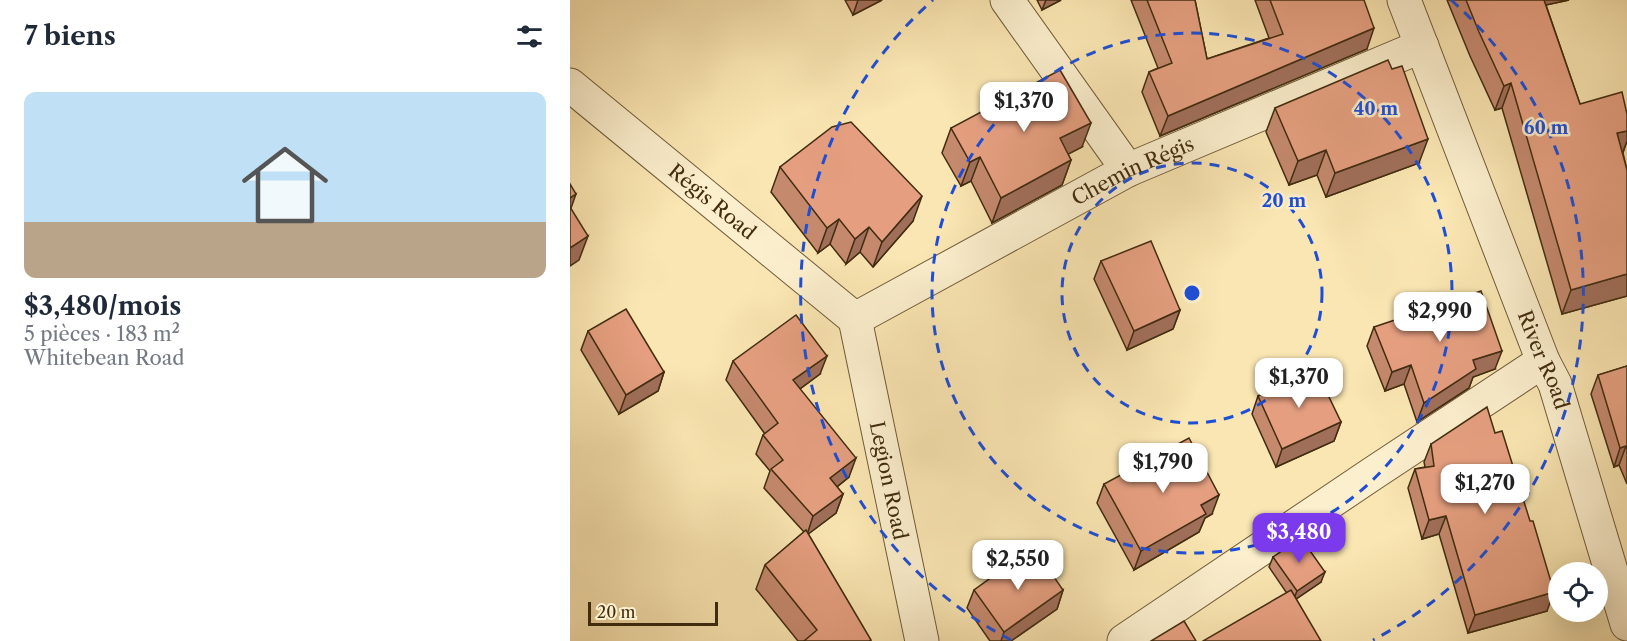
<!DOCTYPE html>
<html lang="fr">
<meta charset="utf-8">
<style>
body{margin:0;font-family:"Libre Caslon Text",serif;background:#f6f6f7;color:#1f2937;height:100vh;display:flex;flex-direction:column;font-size:22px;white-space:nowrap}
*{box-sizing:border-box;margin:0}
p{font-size:20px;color:#747a83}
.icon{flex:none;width:33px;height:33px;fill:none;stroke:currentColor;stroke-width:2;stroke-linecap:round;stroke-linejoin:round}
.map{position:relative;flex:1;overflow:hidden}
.side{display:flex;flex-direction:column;background:#fff;width:570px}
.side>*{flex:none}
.buttons{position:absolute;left:978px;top:562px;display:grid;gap:12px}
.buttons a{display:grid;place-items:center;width:60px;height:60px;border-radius:50%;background:#fff;box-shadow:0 6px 24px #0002;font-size:30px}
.scale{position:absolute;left:18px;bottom:15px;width:130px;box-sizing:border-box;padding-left:6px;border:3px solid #412c0f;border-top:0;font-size:16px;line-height:21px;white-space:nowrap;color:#412c0f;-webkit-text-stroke:4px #fcefcd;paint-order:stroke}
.price{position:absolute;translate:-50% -51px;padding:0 14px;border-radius:12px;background:#fff;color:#222;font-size:20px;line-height:39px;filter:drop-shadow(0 2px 3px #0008)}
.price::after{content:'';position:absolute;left:50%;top:36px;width:18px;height:14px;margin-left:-9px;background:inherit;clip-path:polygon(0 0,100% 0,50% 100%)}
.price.current{background:#7c3aed;color:#fff}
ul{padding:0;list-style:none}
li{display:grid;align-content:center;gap:12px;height:318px;padding:0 24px}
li+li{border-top:2px solid #e0e1e3}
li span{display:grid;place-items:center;height:186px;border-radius:12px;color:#555}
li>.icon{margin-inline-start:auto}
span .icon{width:108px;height:108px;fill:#fffc;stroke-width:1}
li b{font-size:26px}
h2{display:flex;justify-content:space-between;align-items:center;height:72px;padding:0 24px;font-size:26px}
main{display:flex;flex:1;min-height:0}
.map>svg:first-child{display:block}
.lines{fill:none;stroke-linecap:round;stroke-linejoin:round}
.minor-casing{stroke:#6f5a38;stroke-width:35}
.minor{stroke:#fcefcd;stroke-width:33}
.wall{fill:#c5896e;stroke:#412c0f;stroke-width:1.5}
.shaded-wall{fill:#a06f5a;stroke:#412c0f;stroke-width:1.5}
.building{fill:#e59f80;stroke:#412c0f;stroke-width:1.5}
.ring{fill:none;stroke:#1d4ed8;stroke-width:3;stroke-dasharray:10 8}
.labels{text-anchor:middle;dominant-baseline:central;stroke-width:5;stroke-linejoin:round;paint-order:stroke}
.street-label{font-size:20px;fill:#412c0f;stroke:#fcefcd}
.centre{fill:#1d4ed8;stroke:#fcefcd;stroke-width:3}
.ring-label{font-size:18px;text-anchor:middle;font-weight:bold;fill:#1d4ed8;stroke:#fcefcd;stroke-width:5;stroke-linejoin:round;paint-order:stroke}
</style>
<main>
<section class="side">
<h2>7 biens<svg class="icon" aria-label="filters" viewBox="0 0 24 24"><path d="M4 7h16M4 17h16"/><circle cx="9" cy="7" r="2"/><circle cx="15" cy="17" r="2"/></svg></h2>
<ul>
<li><span style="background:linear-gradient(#bfe0f5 70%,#b9a48a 0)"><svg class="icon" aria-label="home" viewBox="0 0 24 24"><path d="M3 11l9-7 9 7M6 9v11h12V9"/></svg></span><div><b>$3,480/mois</b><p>5 pièces · 183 m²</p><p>Whitebean Road</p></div></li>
</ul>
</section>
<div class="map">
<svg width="1057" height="641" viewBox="0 0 1057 641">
<rect width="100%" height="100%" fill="#fae6b2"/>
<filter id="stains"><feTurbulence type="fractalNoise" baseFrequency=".00333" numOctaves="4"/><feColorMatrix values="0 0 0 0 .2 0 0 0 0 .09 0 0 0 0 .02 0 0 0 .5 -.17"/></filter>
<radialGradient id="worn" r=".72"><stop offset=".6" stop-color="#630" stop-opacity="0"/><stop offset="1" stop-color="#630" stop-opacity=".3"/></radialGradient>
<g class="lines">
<g class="minor-casing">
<g id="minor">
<polyline points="437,0 558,170"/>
<path id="s1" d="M834,0L973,361L985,384L1057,624"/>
<path id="s2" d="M0,85L285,319"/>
<path id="s3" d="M285,319L558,170L852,46"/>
<path id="s4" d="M285,319L352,641"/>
<polyline points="554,641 802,474 973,361"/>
</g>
</g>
<use href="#minor" class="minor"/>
</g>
<g class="wall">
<polygon points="275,0 312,0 283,15"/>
<polygon points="467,0 491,0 472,10"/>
<polygon points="561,0 625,0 637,59 699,38 685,0 794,0 797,49 590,136 572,92 579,72 588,68"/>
<polygon points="877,0 999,0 976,5 1010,104 1057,114 1057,141 1053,153 1057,170 1057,296 992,314 932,108 925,110 900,56"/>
<polygon points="705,108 849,163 756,197 747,175 719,185 696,132"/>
<polygon points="381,128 512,147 498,154 501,160 492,185 422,223 401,181 391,186 372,153"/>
<polygon points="210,167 343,221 303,267 290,252 276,264 260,244 248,253 201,192"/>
<polygon points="531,261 610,310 603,329 557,350 524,279"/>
<polygon points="804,327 925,369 903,377 899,388 847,422 834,384 815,391 797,346"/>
<polygon points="18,331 94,372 88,391 49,414 11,350"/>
<polygon points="163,361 250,374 230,389 279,477 267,487 273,494 266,513 238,534 301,641 228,641 186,589 195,565 234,532 194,488 200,471 186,454 193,435 195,434 156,380"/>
<polygon points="1057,366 1057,484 1049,465 1044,467 1021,394 1028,375"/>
<polygon points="688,396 771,422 764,441 706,467 682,414"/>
<polygon points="861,444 977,611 898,633 869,534 852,539 838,488 845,469 855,467 854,462"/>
<polygon points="534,484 642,514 635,518 629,532 564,570 527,503"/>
<polygon points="703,557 751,582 726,599 716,592 699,567"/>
<polygon points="466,565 493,590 487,609 441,641 420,641 397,608 404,590"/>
</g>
<g class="shaded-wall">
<polygon points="288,0 312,0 283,15"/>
<polygon points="476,0 491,0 472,10"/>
<polygon points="965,0 999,0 971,6"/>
<polygon points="804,28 797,49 590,136 598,116"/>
<polygon points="941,83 932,108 925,110 934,86"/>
<polygon points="521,123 512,147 481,163 490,138"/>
<polygon points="1057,131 1057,141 1052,154 1047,133"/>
<polygon points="858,139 849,163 756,197 765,173"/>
<polygon points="756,150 747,175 719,185 728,161"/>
<polygon points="410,157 401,181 391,186 400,162"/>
<polygon points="501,160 492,185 422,223 431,198"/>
<polygon points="6,194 0,211 0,198"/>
<polygon points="352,196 343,221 303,267 312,242"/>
<polygon points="269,219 260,244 248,253 257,228"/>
<polygon points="299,227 290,252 276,264 285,239"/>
<polygon points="18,236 9,260 0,266 0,248"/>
<polygon points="1057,274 1057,296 992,314 1001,290"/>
<polygon points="610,310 603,329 557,350 564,331"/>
<polygon points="932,351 925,369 903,377 899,388 847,422 854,403 903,360"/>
<polygon points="257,356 250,374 216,399 223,380"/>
<polygon points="841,365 834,384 815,391 822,372"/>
<polygon points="94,372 88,391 49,414 56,395"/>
<polygon points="771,422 764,441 706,467 712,449"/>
<polygon points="1056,446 1049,465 1044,467 1050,448"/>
<polygon points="286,458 279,477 254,497 260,478"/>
<polygon points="273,494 266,513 237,535 243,516"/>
<polygon points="649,495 642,514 635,518 629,532 564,570 571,551 631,505"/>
<polygon points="876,516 869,534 852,539 859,520"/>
<polygon points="755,572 751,582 723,601 727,591"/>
<polygon points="493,590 487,609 441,641 431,641 434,632"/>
<polygon points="984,592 977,611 898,633 905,615"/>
</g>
<g class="building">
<polygon points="577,0 625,0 637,59 713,34 700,0 794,0 804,28 598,116 579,72 602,63"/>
<polygon points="896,0 974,0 1010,104 1052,92 1057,114 1057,131 1047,133 1057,170 1057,274 1001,290 941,83 934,86 909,32"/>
<polygon points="818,60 822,69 832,66 858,139 765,173 756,150 728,161 705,108"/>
<polygon points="490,70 521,123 490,138 501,160 431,198 410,157 400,162 381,128"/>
<polygon points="281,122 352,196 312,242 299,227 285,239 269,219 257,228 210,167 262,127"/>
<polygon points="0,184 6,194 0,198"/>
<polygon points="0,207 18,236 0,248"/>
<polygon points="581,241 610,310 564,331 531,261"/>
<polygon points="911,291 932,351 903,360 906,369 854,403 841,365 822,372 804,327"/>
<polygon points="56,309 94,372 56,395 18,331"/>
<polygon points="226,315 257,356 223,380 286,458 260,478 273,494 243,516 201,469 213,460 193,435 208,423 163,361"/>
<polygon points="1057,366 1057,449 1056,446 1050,448 1028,375"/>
<polygon points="746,370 771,422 712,449 688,396"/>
<polygon points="917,407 925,433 932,431 960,521 963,521 984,592 905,615 876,516 859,520 845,469 864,466 861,444"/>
<polygon points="619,438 649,495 631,505 636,514 571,551 534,484"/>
<polygon points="236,530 301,640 299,641 234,641 247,630 195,565"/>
<polygon points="731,538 755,572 727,591 703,557"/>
<polygon points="458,551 466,565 473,561 493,590 434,632 404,590"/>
<polygon points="721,590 751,641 633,641"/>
<polygon points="614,621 626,641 581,641"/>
</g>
<g class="ring">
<circle cx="622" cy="293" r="130"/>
<circle cx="622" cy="293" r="260"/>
<path d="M441 640A391 391 0 0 1 363 0M881 0A391 391 0 0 1 803 640"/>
</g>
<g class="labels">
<g class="street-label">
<text stroke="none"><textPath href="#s3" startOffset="315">Chemin Régis</textPath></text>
<text stroke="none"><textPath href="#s2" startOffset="184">Régis Road</textPath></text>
<text stroke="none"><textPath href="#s1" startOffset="386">River Road</textPath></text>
<text stroke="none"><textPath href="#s4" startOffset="165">Legion Road</textPath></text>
</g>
</g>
<circle cx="622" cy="293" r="9" class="centre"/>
<g class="ring-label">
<text x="806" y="115">40 m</text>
<text x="976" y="134">60 m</text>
<text x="714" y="207">20 m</text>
</g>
<rect width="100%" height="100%" filter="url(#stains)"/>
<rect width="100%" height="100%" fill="url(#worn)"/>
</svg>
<div class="buttons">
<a><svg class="icon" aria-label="locate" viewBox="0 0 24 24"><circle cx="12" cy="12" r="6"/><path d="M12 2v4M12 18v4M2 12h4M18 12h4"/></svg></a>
</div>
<div class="scale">20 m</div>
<b class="price" style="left:454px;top:133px">$1,370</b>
<b class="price" style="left:870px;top:343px">$2,990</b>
<b class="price" style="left:729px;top:409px">$1,370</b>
<b class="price" style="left:593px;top:494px">$1,790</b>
<b class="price" style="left:915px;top:515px">$1,270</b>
<b class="price current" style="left:729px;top:564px">$3,480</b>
<b class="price" style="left:448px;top:591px">$2,550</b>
</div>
</main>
